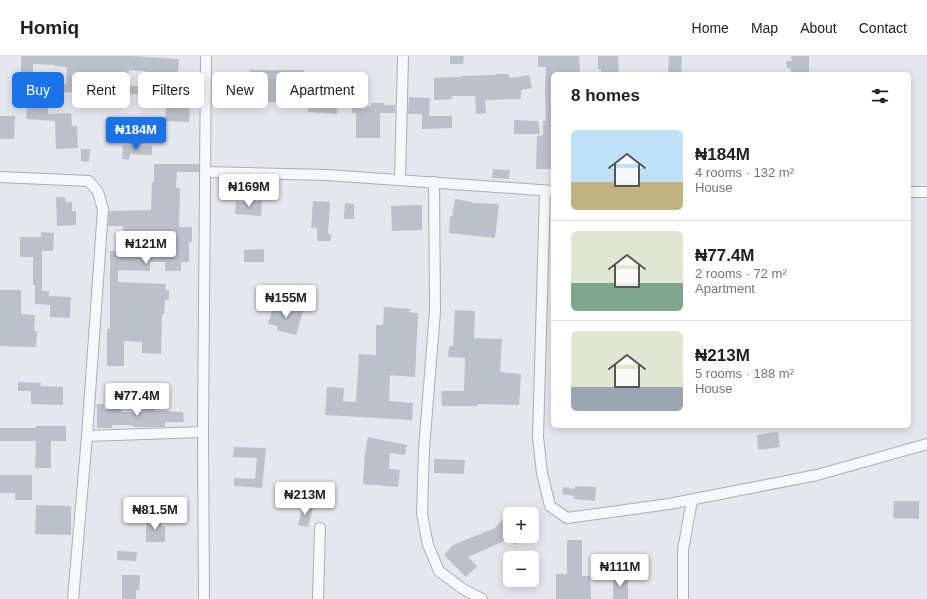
<!DOCTYPE html>
<meta charset="utf-8">
<style>
body{margin:0;font-family:Arial,sans-serif;background:#f6f6f6;color:#202124;height:100vh;display:flex;flex-direction:column;font-size:15px;white-space:nowrap}
*{box-sizing:border-box;margin:0}
p{font-size:13px;color:#757577}
.icon{flex:none;width:22px;height:22px;fill:none;stroke:currentColor;stroke-width:2;stroke-linecap:round;stroke-linejoin:round}
.map{position:relative;flex:1;overflow:hidden}
.drawer{position:absolute;left:551px;top:16px;width:360px;height:356px;display:flex;flex-direction:column;background:#fff;border-radius:6px;box-shadow:0 2px 10px #0003}
.drawer>*{flex:none}
.banner{position:absolute;left:12px;top:16px;width:380px;height:36px;display:flex;gap:8px}
.fabs{position:absolute;left:503px;top:451px;display:grid;gap:8px}
.fabs a{display:grid;place-items:center;width:36px;height:36px;border-radius:6px;background:#fff;box-shadow:0 2px 10px #0003;font-size:20px}
.price{position:absolute;translate:-50% -34px;padding:0 9px;border-radius:4px;background:#fff;color:#222;font-size:13px;line-height:26px;filter:drop-shadow(0 1px 2px #0008)}
.price::after{content:'';position:absolute;left:50%;top:24px;width:12px;height:9px;margin-left:-6px;background:inherit;clip-path:polygon(0 0,100% 0,50% 100%)}
.price.selected{background:#1a73e8;color:#fff}
ul{padding:0;list-style:none}
li{display:flex;align-items:center;gap:12px;height:100px;padding:0 20px}
li+li{border-top:1px solid #e0e0e0}
li span{display:grid;place-items:center;flex:none;width:112px;height:80px;border-radius:6px;color:#555}
li>.icon{margin-inline-start:auto}
span .icon{width:48px;height:48px;fill:#fffc;stroke-width:1}
li b{font-size:17px}
h2{display:flex;justify-content:space-between;align-items:center;height:48px;padding:0 20px;font-size:17px}
.tag{padding:0 14px;border-radius:6px;background:#fff;box-shadow:0 2px 10px #0003;font-size:14px;line-height:36px}
.tag.selected{background:#1a73e8;color:#fff}
header{display:flex;align-items:center;gap:24px;box-sizing:border-box;height:56px;padding:0 20px;background:#fff;border-bottom:1px solid #e0e0e0}
header strong{font-size:19px}
nav{display:flex;gap:22px;margin-inline-start:auto;font-size:14px}
.map>svg:first-child{display:block}
.building{fill:#bbc0ca;fill-rule:evenodd}
.lines{fill:none;stroke-linecap:round;stroke-linejoin:round}
.minor-casing{stroke:#a9aeb7;stroke-width:12}
.minor{stroke:#f7f8fa;stroke-width:10}
</style>
<header>
<strong>Homiq</strong>
<nav><a>Home</a><a>Map</a><a>About</a><a>Contact</a></nav>
</header>
<div class="map">
<svg width="927" height="543" viewBox="0 0 927 543">
<rect width="100%" height="100%" fill="#e4e7ec"/>
<g class="building">
<path d="M21,0H130L179,3L176,48H190L189,66L165,65L167,39L54,36V27L66,28L67,11L55,10V9L33,8V19L21,18ZM129,14L160,17L159,30H128Z"/>
<polygon points="450,0 464,0 463,8 450,8"/>
<polygon points="538,0 579,0 580,18 553,18 552,113 536,113 537,80 543,79 543,65 546,65 545,36 546,11 538,11"/>
<polygon points="598,0 618,0 619,18 601,18 601,13 598,13"/>
<polygon points="669,0 682,0 681,18 668,18"/>
<polygon points="791,0 809,0 809,18 791,18 791,12 787,12 786,5 792,5"/>
<polygon points="250,14 304,14 305,45 246,47 246,52 233,52 233,30 250,29"/>
<polygon points="496,18 509,18 510,22 529,19 532,32 521,34 521,43 485,44 486,57 476,58 475,40 452,40 452,43 434,44 434,22 461,21 461,20 496,19"/>
<polygon points="308,41 338,43 337,58 308,56"/>
<polygon points="409,41 430,42 429,60 452,60 452,72 422,73 422,58 408,58"/>
<polygon points="371,47 384,47 384,49 395,49 395,57 380,57 380,82 356,82 356,57 352,57 352,49 371,50"/>
<polygon points="27,49 48,51 48,58 71,57 72,70 77,70 78,92 56,93 55,65 26,63"/>
<polygon points="0,60 15,60 14,83 0,83"/>
<polygon points="514,64 538,65 540,78 514,78"/>
<polygon points="123,89 152,90 152,99 130,98 129,104 122,103"/>
<polygon points="81,93 90,93 89,106 81,105"/>
<polygon points="154,108 199,108 199,116 177,116 176,132 180,132 179,171 192,171 192,186 189,186 189,206 181,206 181,215 165,215 165,206 150,206 150,215 118,214 118,226 166,228 165,234 169,234 169,244 165,244 164,258 162,258 161,298 142,297 142,286 124,285 124,310 107,310 107,273 110,273 110,195 123,195 123,170 108,170 109,155 151,154 152,126 154,126"/>
<polygon points="493,113 510,114 509,123 492,122"/>
<polygon points="56,141 65,141 66,146 72,146 72,155 76,155 76,169 57,170"/>
<polygon points="455,143 472,146 472,147 499,148 495,182 449,177 450,160 452,160"/>
<polygon points="248,144 262,145 261,160 235,158 236,146 248,146"/>
<polygon points="313,145 330,146 328,178 331,178 331,185 317,185 317,172 311,172"/>
<polygon points="345,147 354,148 354,163 344,163"/>
<polygon points="422,149 422,174 392,175 391,150"/>
<polygon points="41,176 54,177 53,195 42,195 42,235 49,235 49,240 71,241 70,262 50,261 50,249 35,248 35,229 33,229 33,201 20,201 20,181 41,181"/>
<polygon points="264,193 264,206 244,206 244,194"/>
<polygon points="0,234 21,234 21,258 35,259 34,275 37,275 36,291 0,290"/>
<polygon points="274,247 303,255 296,279 277,274 277,270 268,268"/>
<polygon points="384,251 410,253 409,256 418,257 415,321 390,319 389,345 413,347 412,364 325,359 327,331 344,332 343,345 356,346 359,298 376,299 376,269 383,269"/>
<polygon points="455,254 475,255 474,282 502,283 500,316 521,318 519,349 477,348 477,350 442,350 441,335 464,335 465,302 448,301 449,290 453,290"/>
<polygon points="18,326 41,327 40,330 63,331 63,349 31,348 31,335 18,335"/>
<polygon points="143,345 155,345 155,355 183,356 184,366 165,366 165,371 133,371 133,369 112,369 112,372 97,372 97,348 104,348 104,353 121,353 121,356 143,356"/>
<polygon points="36,370 66,370 66,385 51,385 51,412 35,412 36,385 0,385 0,372 36,372"/>
<polygon points="778,376 780,391 758,394 757,379"/>
<polygon points="368,381 407,389 405,399 390,397 389,413 400,414 398,431 363,428 365,398"/>
<polygon points="234,391 266,392 262,432 234,430 234,422 255,423 257,402 233,401"/>
<polygon points="434,403 465,404 464,418 434,417"/>
<polygon points="0,419 32,419 32,444 15,444 15,437 0,437"/>
<polygon points="575,430 596,431 595,445 574,443 574,440 562,438 563,431 575,433"/>
<polygon points="894,445 919,445 919,463 893,462"/>
<polygon points="36,449 71,450 71,479 35,478"/>
<polygon points="303,449 313,452 308,471 298,469"/>
<polygon points="510,455 510,480 523,480 515,489 509,483 468,501 477,510 466,521 444,499 453,489 495,472"/>
<polygon points="162,463 162,470 165,470 165,486 146,486 146,464"/>
<polygon points="567,484 582,484 582,520 590,520 591,543 556,543 556,518 567,518"/>
<polygon points="117,495 137,496 136,505 117,504"/>
<polygon points="122,519 140,519 139,534 136,534 136,543 122,543"/>
<rect x="613" y="520" width="15" height="23"/>
</g>
<g class="lines">
<g class="minor-casing">
<g id="minor">
<polyline points="206,116 327,119 553,135"/>
<polyline points="0,121 89,125 98,136 103,153 87,380 73,543"/>
<polyline points="400,124 403,0"/>
<polyline points="434,126 435,255 424,393 422,458 428,489 439,515 463,533 482,543"/>
<polyline points="545,135 538,381 542,417 550,450 567,462 669,448 817,419 927,388"/>
<polyline points="909,136 927,136"/>
<polyline points="87,380 203,376"/>
<polyline points="204,543 203,376 206,0"/>
<polyline points="318,543 320,472"/>
<polyline points="683,543 683,494 692,444"/>
</g>
</g>
<use href="#minor" class="minor"/>
</g>
</svg>
<div class="fabs">
<a>+</a>
<a>−</a>
</div>
<b class="price selected" style="left:136px;top:95px">₦184M</b>
<b class="price" style="left:249px;top:152px">₦169M</b>
<b class="price" style="left:146px;top:209px">₦121M</b>
<b class="price" style="left:286px;top:263px">₦155M</b>
<b class="price" style="left:137px;top:361px">₦77.4M</b>
<b class="price" style="left:305px;top:460px">₦213M</b>
<b class="price" style="left:155px;top:475px">₦81.5M</b>
<b class="price" style="left:620px;top:532px">₦111M</b>
<div class="banner">
<a class="tag selected">Buy</a>
<a class="tag">Rent</a>
<a class="tag">Filters</a>
<a class="tag">New</a>
<a class="tag">Apartment</a>
</div>
<section class="drawer">
<h2>8 homes<svg class="icon" aria-label="filters" viewBox="0 0 24 24"><path d="M4 7h16M4 17h16"/><circle cx="9" cy="7" r="2"/><circle cx="15" cy="17" r="2"/></svg></h2>
<ul>
<li><span style="background:linear-gradient(#bfe0f5 65%,#c2b280 0)"><svg class="icon" aria-label="home" viewBox="0 0 24 24"><path d="M3 11l9-7 9 7M6 9v11h12V9"/></svg></span><div><b>₦184M</b><p>4 rooms · 132 m²</p><p>House</p></div></li>
<li><span style="background:linear-gradient(#dfe7d0 65%,#7fa58c 0)"><svg class="icon" aria-label="home" viewBox="0 0 24 24"><path d="M3 11l9-7 9 7M6 9v11h12V9"/></svg></span><div><b>₦77.4M</b><p>2 rooms · 72 m²</p><p>Apartment</p></div></li>
<li><span style="background:linear-gradient(#dfe7d0 70%,#9aa5b1 0)"><svg class="icon" aria-label="home" viewBox="0 0 24 24"><path d="M3 11l9-7 9 7M6 9v11h12V9"/></svg></span><div><b>₦213M</b><p>5 rooms · 188 m²</p><p>House</p></div></li>
</ul>
</section>
</div>
